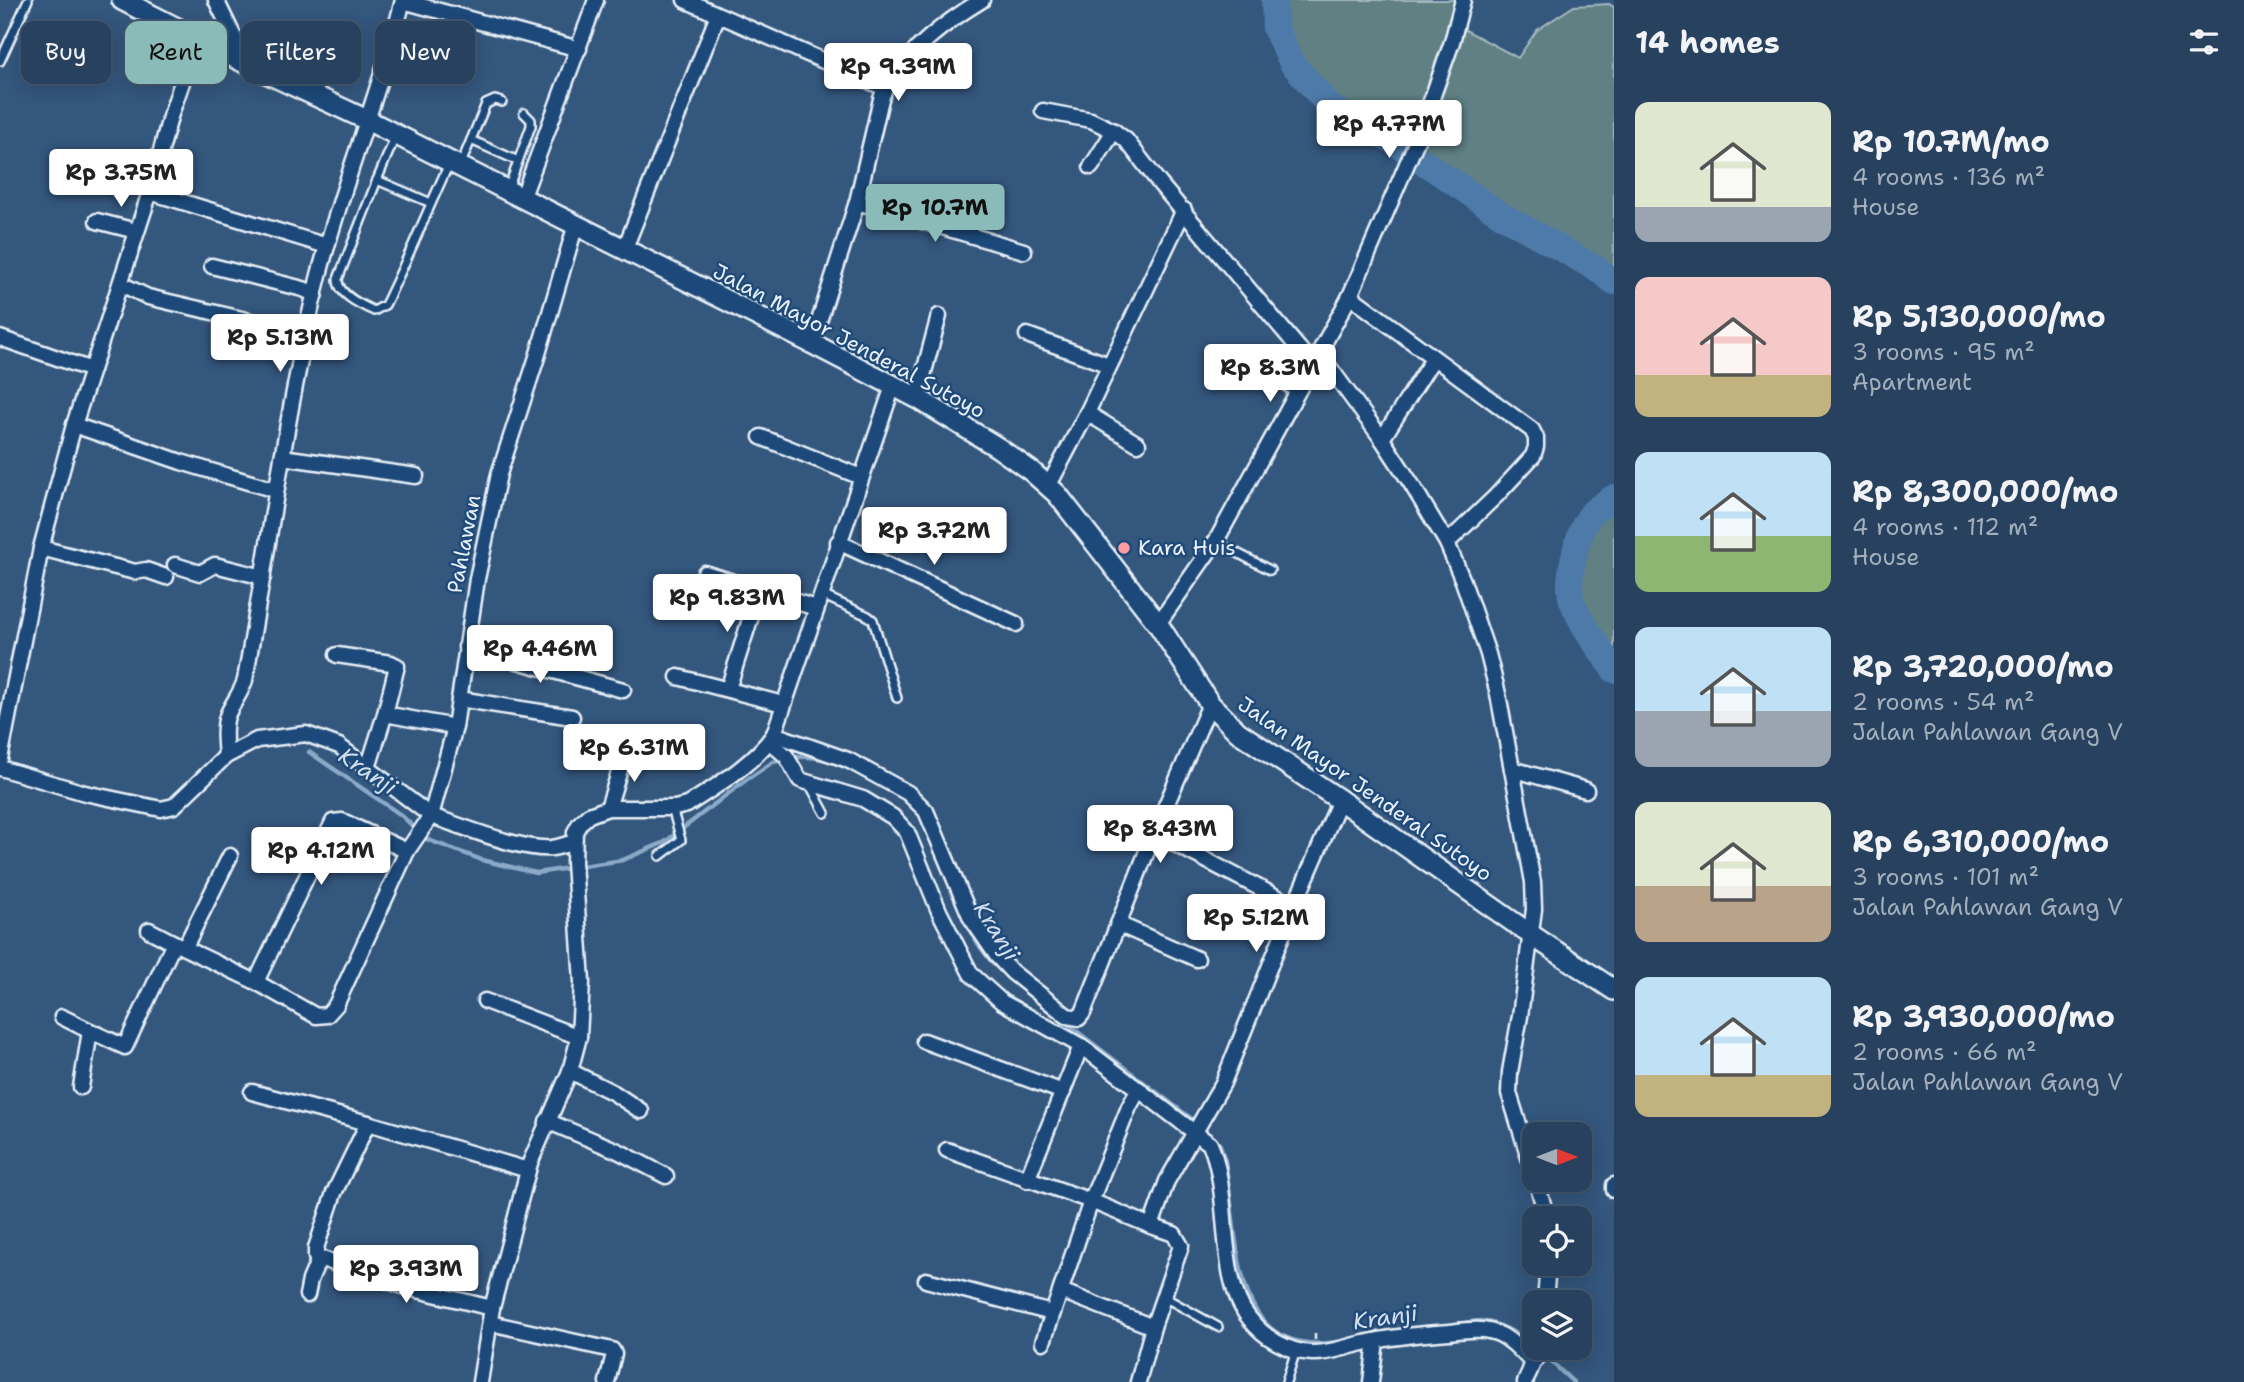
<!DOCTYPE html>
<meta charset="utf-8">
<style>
body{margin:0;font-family:"Shantell Sans",sans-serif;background:#334c67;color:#f1f3f6;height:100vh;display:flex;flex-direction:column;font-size:26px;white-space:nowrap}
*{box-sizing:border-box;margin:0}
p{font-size:23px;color:#a4afbc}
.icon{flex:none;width:38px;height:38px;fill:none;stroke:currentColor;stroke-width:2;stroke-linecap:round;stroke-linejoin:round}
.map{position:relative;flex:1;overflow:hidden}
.sheet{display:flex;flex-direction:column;background:#27415e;width:630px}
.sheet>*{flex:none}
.top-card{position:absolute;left:21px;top:21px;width:665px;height:63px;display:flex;gap:14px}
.needle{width:46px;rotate:90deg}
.buttons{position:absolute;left:1522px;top:1122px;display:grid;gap:14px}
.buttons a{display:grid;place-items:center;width:70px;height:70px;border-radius:14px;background:#27415e;box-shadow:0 4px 18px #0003,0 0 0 2px #435a73;font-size:35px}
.price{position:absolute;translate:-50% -60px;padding:0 16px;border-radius:7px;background:#fff;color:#222;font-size:23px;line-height:46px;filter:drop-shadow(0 2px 4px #0008)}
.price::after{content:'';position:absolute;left:50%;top:42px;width:21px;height:16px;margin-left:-10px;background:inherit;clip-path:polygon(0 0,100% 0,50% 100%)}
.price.active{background:#8bbbb9;color:#111}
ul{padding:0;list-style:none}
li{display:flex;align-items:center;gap:21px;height:175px;padding:0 21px}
li span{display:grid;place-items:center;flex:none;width:196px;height:140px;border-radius:14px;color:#555}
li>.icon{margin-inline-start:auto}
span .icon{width:84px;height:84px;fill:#fffc;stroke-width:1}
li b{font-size:30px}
h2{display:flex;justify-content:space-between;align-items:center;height:84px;padding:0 21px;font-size:30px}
.chip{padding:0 24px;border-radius:14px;background:#27415e;box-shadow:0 4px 18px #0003,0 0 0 2px #435a73;font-size:24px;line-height:63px}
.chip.active{background:#8bbbb9;color:#111}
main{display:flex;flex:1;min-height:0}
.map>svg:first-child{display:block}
.green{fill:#608084;stroke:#a4b8be;stroke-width:2}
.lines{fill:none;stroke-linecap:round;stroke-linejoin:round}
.stream{stroke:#8baac9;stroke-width:4.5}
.river{stroke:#4d7aa9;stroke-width:26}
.lane-casing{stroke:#e8f1f8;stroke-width:12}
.street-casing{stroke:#e8f1f8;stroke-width:19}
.secondary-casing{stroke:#e8f1f8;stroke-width:24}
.path{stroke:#e8f1f8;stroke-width:2.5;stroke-dasharray:7 5;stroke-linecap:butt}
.lane{stroke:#1f4a7a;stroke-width:7}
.street{stroke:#1f4a7a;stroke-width:14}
.secondary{stroke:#1f4a7a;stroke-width:19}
.poi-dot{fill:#ff9aa2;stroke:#1f4a7a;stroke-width:2.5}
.labels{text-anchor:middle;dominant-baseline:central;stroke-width:5;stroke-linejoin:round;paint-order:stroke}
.street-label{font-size:21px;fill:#e8f1f8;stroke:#1f4a7a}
.poi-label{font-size:21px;fill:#e8f1f8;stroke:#1f4a7a;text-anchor:start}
.water-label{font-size:23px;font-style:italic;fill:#d1dfec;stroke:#1f4a7a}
</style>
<main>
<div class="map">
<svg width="1614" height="1382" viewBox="0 0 1614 1382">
<rect width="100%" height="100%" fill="#34577e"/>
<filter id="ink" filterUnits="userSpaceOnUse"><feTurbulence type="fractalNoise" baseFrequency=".0143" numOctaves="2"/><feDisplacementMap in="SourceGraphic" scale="14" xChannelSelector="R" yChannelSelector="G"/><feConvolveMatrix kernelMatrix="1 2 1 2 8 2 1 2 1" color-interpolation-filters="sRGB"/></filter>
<g filter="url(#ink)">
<g class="green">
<polygon points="1274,0 1458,0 1454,24 1518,58 1537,30 1574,6 1609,4 1614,7 1614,282 1597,269 1503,216 1391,140 1330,107 1292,63 1275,28"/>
<path d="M1614,497V670C1599,648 1582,626 1572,601C1565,581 1578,529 1592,513C1597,507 1607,502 1614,497Z"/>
</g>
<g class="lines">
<g class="stream">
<polyline points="309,752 401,815 426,839 482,860 536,873 623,860 665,842 746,780 773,762 784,760"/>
<path d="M792,758C817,753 838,764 860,774"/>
<path d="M968,923C981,959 1012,982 1041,1004"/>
<path d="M1062,1020L1189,1117L1220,1145L1225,1161C1229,1186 1232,1211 1235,1236C1244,1301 1260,1353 1338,1342"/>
<path d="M1457,1324C1465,1323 1473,1321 1480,1321C1517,1324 1547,1359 1573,1382"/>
</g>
<g class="river">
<polyline points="1274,0 1275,28 1292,63 1330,107 1391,140 1503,216 1597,269 1614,282"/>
<path d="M1614,497C1607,502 1597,507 1592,513C1578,529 1565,581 1572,601C1582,626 1599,648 1614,670"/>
</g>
<g class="lane-casing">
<g id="lane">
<polyline points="0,61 28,0"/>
<polyline points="471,140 518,161"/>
<polyline points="460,166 486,104 495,100 502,102"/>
<polyline points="377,180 396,135"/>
<polyline points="508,189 531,126 531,120 524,113"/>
<path d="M431,203L377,180L338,279C337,294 361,305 374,311L385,305C408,259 427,211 449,164"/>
<polyline points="1216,542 1270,570"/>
<polyline points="822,595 868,616 873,620 897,698"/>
<polyline points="810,785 825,813"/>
<polyline points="660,856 681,840 672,808"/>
<polyline points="1164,1297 1218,1327"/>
<polyline points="1286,1382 1296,1350"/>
</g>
</g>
<g class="street-casing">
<g id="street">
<polyline points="216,0 247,64"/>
<polyline points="685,0 885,88 881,99 857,202 812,343"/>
<polyline points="403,1 579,49"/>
<path d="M885,88C910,49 944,23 982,0"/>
<polyline points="1043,111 1091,120 1114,131 1126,140 1160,184 1312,364"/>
<polyline points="1091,167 1114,131"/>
<polyline points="150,192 327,246"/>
<polyline points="522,199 596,0"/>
<polyline points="857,202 1024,251"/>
<polyline points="97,221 136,231"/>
<polyline points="625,248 718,15"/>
<polyline points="212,266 303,289 315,294"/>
<polyline points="121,284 148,297 306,334"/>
<polyline points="1350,296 1532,430 1536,438 1536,447 1533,456 1496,496 1447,543"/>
<polyline points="1027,335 1109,365"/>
<polyline points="0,338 92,370"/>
<polyline points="1319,353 1382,439 1412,485 1447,543 1463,581 1488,654 1498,694 1533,882 1534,909 1520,1016 1510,1072 1509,1093 1535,1177"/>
<polyline points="1242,356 1298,390"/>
<polyline points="917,398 939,316"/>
<polyline points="1087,413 1138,444"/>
<polyline points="74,425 181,462 275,490"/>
<polyline points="761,437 861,477"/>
<polyline points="1382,439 1433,359"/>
<polyline points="282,457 416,476"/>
<polyline points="1049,485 1087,413 1184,210"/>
<polyline points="838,542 1016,624"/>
<polyline points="41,548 135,572 146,570 166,577"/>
<polyline points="175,565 200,573 215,565 263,577"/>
<polyline points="705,573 816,608"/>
<polyline points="1158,624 1216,541 1350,296 1416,143 1452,42 1463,0"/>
<polyline points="466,647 623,690"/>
<polyline points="337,655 391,663 397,666 385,714 368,768"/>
<polyline points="678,677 783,704"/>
<polyline points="728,689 759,591"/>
<polyline points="459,699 572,717"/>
<polyline points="385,714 455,727"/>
<polyline points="774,734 848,760 908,793 926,811 971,918 997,956 1012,972 1067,1016 1079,1018 1083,1013 1157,826 1210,704"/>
<path d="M769,741L786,756L800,780L863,799L893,817L907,832L939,911L971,974L1002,1002L1081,1046L1210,1144C1232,1193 1216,1277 1249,1318C1263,1337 1288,1352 1312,1353C1328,1354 1348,1346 1364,1343C1392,1337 1420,1334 1449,1332C1466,1330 1485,1327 1501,1335C1513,1341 1523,1353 1533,1363"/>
<path d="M226,756C225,744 223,729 227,716C232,703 241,694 245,680C269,546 286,411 318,279C342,184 380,94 403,0"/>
<polyline points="0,759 41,548 74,425 150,192 170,117 197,39"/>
<polyline points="0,768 85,793 161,809 174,806 226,756 257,740 306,734 339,746 431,816 407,851 336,1005 327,1015 316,1016 256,982 174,943 125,1047 90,1031 81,1087"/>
<polyline points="1512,769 1586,790"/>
<polyline points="608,808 626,750"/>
<path d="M573,843C567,844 559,847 552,848C521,851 462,826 431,816L455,727L477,579L499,474L537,357L576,224"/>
<polyline points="1173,843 1294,906"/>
<polyline points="1118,924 1197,959"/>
<polyline points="149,930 174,943"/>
<polyline points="185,947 230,856"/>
<polyline points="256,982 333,822 342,821 407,851"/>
<polyline points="485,1001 579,1037"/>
<polyline points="62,1017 90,1031"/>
<polyline points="924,1041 1063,1092"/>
<polyline points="570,1071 614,1093 641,1111"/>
<polyline points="252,1092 368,1123 528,1170"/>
<polyline points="547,1121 618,1151 666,1176"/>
<polyline points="368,1123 334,1193 316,1248 316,1257 409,1288 492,1308"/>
<polyline points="947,1150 1091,1201 1151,1226"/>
<polyline points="1027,1180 1081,1046"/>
<polyline points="1536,1180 1547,1218"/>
<polyline points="1614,1185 1614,1190"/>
<polyline points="926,1280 1052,1313"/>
<polyline points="1061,1291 1153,1327"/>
<polyline points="307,1295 310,1280 319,1259"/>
<polyline points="1545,1302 1548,1264"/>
<polyline points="490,1323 612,1350 614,1354 607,1382"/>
<polyline points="1043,1342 1091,1201 1129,1107 1139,1089"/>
<path d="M480,1382L492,1308L530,1163L570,1071L579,1037L582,982L574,862L575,832L580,823L589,815L608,808H675L687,805C715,787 756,762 774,734L893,386"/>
<polyline points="1138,1382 1153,1327 1181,1246 1174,1234 1151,1226 1167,1181 1223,1083 1294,906 1340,800"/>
<polyline points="1371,1382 1376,1341"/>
<polyline points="1525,1382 1533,1363 1546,1348"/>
</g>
</g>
<g class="secondary-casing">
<polyline id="secondary" points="122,0 247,64 367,120 815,345 917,398 997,447 1031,471 1057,494 1158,624 1210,704 1238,732 1340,800 1530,934 1614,990"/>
</g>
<polyline class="path" points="1315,1340 1315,1329"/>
<use href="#lane" class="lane"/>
<use href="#street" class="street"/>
<use href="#secondary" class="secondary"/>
</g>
</g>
<circle class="poi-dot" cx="1124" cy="548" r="7"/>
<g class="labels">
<g class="street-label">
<text transform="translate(849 341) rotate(28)">Jalan Mayor Jenderal Sutoyo</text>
<text transform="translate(464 544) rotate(-79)">Pahlawan</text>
<text transform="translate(1365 789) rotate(35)">Jalan Mayor Jenderal Sutoyo</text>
</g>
<g class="poi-label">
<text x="1138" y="548">Kara Huis</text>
</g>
<g class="water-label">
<text transform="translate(368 771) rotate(34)">Kranji</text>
<text transform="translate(997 931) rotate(58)">Kranji</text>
<text transform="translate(1385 1317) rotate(-8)">Kranji</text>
</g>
</g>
</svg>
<div class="buttons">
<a><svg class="needle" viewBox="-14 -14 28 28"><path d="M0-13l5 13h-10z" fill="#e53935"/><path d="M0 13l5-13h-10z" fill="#a4afbc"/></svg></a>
<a><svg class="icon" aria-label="locate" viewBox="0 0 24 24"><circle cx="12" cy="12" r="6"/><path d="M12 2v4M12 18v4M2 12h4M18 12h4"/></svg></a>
<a><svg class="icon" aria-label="layers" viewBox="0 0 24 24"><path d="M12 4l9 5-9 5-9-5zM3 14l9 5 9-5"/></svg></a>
</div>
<b class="price" style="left:898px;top:103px">Rp 9.39M</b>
<b class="price" style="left:1389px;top:160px">Rp 4.77M</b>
<b class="price" style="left:121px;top:209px">Rp 3.75M</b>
<b class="price active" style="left:935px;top:244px">Rp 10.7M</b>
<b class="price" style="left:280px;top:374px">Rp 5.13M</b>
<b class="price" style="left:1270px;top:404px">Rp 8.3M</b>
<b class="price" style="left:934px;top:567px">Rp 3.72M</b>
<b class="price" style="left:727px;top:634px">Rp 9.83M</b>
<b class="price" style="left:540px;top:685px">Rp 4.46M</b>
<b class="price" style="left:634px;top:784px">Rp 6.31M</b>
<b class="price" style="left:1160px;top:865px">Rp 8.43M</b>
<b class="price" style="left:321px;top:887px">Rp 4.12M</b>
<b class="price" style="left:1256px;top:954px">Rp 5.12M</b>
<b class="price" style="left:406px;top:1305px">Rp 3.93M</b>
<div class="top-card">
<a class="chip">Buy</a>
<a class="chip active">Rent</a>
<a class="chip">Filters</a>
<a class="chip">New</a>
</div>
</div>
<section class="sheet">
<h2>14 homes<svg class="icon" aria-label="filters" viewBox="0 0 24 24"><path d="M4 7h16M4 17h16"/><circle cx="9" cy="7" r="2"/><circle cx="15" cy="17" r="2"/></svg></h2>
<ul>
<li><span style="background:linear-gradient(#dfe7d0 75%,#9aa5b1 0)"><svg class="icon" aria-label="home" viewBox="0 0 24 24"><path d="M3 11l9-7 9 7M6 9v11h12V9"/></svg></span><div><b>Rp 10.7M/mo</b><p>4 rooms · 136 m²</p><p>House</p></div></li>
<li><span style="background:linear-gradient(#f6c9c9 70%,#c2b280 0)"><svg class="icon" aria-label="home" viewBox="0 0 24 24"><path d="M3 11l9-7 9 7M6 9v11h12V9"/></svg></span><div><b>Rp 5,130,000/mo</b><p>3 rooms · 95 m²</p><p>Apartment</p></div></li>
<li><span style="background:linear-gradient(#bfe0f5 60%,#8fb573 0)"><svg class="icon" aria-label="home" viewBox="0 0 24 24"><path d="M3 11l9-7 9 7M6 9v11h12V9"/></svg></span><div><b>Rp 8,300,000/mo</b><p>4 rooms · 112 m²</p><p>House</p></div></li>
<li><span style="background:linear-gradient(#bfe0f5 60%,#9aa5b1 0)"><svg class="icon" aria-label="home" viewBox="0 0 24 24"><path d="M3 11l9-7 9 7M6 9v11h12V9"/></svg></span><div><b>Rp 3,720,000/mo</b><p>2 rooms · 54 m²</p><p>Jalan Pahlawan Gang V</p></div></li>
<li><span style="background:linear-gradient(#dfe7d0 60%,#b9a48a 0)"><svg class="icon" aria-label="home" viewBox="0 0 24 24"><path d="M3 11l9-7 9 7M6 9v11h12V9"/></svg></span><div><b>Rp 6,310,000/mo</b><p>3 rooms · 101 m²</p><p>Jalan Pahlawan Gang V</p></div></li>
<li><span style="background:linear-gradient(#bfe0f5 70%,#c2b280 0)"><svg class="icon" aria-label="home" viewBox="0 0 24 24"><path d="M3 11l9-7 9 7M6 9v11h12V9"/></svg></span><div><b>Rp 3,930,000/mo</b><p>2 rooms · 66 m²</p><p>Jalan Pahlawan Gang V</p></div></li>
</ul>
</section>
</main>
